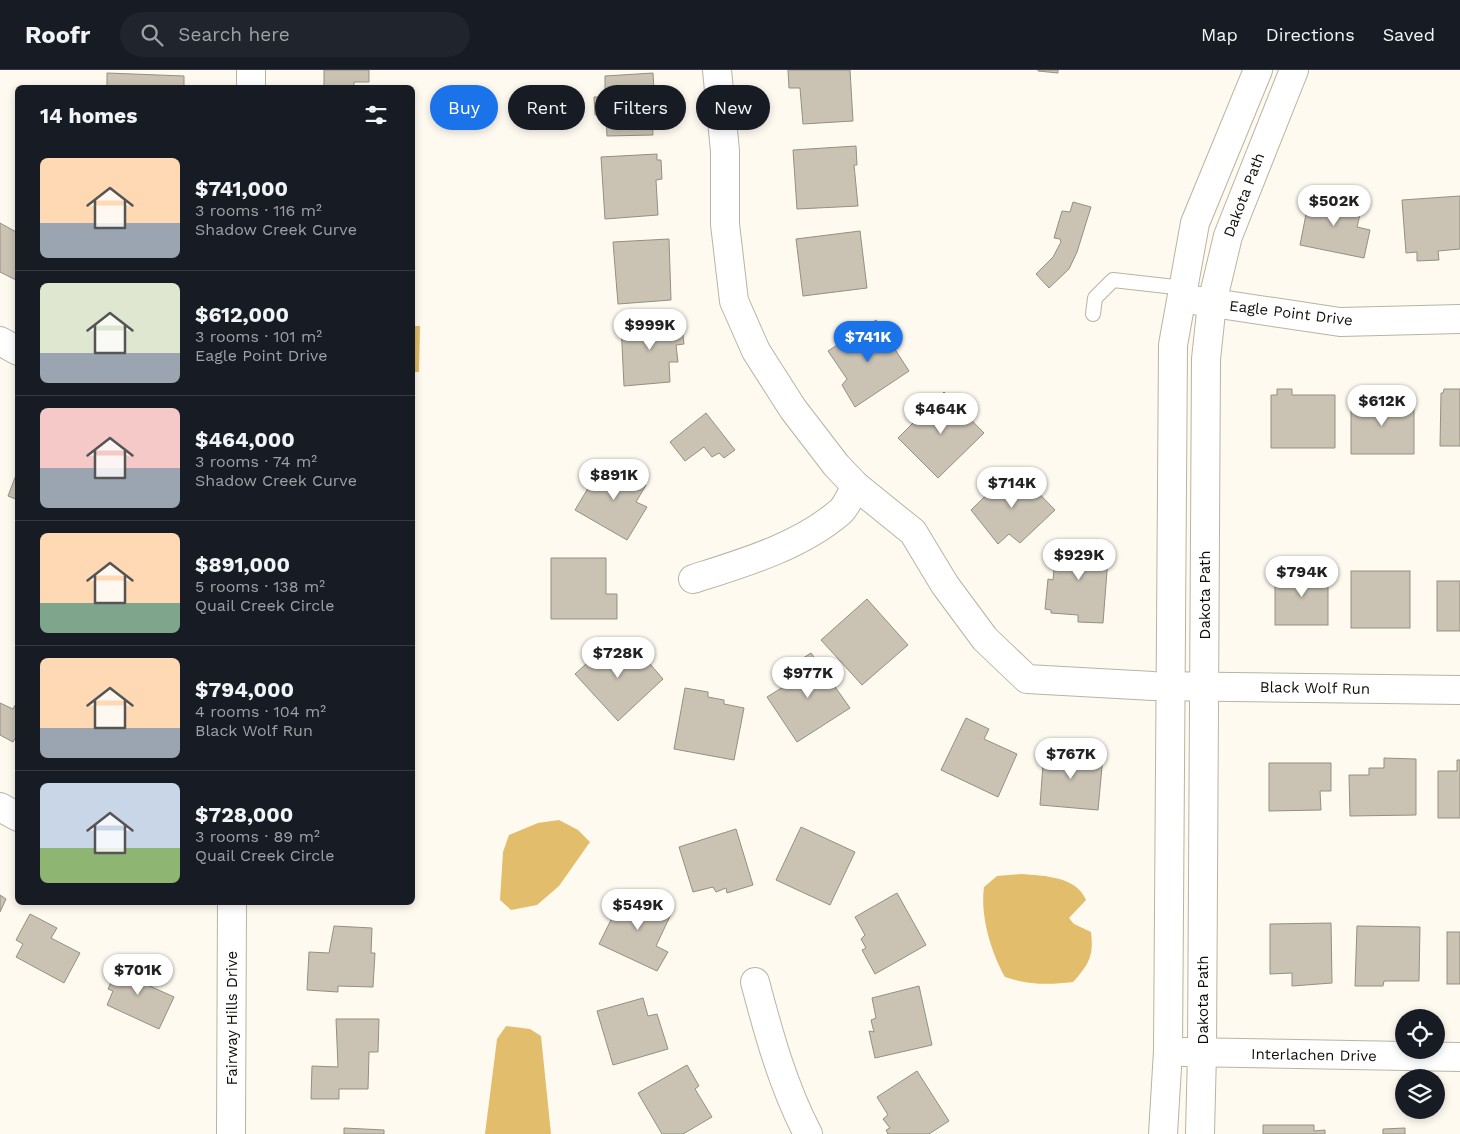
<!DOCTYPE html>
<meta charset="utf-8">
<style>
body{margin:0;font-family:"Work Sans",sans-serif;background:#20242c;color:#f1f3f6;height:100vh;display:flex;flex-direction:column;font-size:19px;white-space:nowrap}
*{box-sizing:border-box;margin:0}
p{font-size:16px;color:#9ea1a6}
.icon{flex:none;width:28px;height:28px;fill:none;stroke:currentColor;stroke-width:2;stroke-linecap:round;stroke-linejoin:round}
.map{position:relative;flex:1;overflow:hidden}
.side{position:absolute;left:15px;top:15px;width:400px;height:820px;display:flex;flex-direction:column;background:#171b24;border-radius:8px;box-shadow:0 2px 8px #0003}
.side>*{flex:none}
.hud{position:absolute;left:430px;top:15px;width:475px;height:45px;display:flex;gap:10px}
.buttons{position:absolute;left:1395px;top:939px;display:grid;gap:10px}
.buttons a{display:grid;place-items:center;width:50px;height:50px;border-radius:50%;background:#171b24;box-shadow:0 2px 8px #0003;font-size:25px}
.price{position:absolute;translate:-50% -42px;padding:0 11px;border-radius:18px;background:#fff;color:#222;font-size:16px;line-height:32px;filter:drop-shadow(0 1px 2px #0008)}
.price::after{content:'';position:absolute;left:50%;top:30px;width:15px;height:11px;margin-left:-8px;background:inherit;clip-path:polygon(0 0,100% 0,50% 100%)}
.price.on{background:#1a73e8;color:#fff}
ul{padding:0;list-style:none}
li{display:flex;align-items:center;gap:15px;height:125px;padding:0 25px}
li+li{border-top:1px solid #363941}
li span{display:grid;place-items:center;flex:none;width:140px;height:100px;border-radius:8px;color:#555}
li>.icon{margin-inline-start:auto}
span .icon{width:60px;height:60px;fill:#fffc;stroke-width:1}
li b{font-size:21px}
h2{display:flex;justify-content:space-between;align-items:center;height:60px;padding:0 25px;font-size:21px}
.pill{padding:0 18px;border-radius:22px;background:#171b24;box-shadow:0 2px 8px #0003;font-size:18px;line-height:45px}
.pill.on{background:#1a73e8;color:#fff}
header{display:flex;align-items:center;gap:30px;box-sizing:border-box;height:70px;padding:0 25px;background:#171b24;border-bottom:1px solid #363941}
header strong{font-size:24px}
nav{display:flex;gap:28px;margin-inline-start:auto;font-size:18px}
.search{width:350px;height:45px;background:#20242c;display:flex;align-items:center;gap:12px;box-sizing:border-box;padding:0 18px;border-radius:28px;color:#9ea1a6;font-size:19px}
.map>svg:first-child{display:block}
.water{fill:#e2bd6b}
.building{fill:#cac3b4;stroke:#958f80}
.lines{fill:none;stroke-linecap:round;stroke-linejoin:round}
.lane-casing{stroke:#bab3a4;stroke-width:16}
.street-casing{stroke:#bab3a4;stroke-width:30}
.lane{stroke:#fff;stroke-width:14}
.street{stroke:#fff;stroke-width:28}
.labels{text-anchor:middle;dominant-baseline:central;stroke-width:4;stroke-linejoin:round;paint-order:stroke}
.street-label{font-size:15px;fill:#0f0d08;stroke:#fff}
</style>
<header>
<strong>Roofr</strong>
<div class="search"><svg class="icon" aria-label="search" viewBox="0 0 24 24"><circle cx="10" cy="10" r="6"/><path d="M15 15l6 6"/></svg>Search here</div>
<nav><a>Map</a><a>Directions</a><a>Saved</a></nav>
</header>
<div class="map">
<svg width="1460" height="1064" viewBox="0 0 1460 1064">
<rect width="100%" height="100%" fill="#fefaf0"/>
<g class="water">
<polygon points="413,256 420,256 419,302 413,302"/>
<polygon points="559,750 578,760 590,772 559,816 537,835 511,840 500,830 503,782 509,765 538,753"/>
<path d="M1021,804C1044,806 1076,806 1086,830L1069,848L1074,854L1091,862C1094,886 1089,894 1073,912C1049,915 1029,915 1005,907C991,882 980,846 984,817L997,806Z"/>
<polygon points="506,956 530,959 541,966 551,1064 485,1064 497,969"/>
</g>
<g class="building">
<polygon points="324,0 369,0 369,12 354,12 354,18 324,18"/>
<polygon points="788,0 850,0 853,51 803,54 800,18 789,18"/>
<polygon points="1038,0 1058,0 1058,3 1038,1"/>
<polygon points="107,3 184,6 184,18 107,18"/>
<polygon points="653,3 654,21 651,21 653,65 607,66 606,45 595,45 594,27 605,27 605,6"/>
<polygon points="856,76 857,95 854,95 858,136 797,139 793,80"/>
<polygon points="657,84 657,90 661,90 662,109 656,110 658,145 605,149 601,87"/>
<polygon points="1310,124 1362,136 1357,157 1370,160 1364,188 1300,175"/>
<polygon points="1460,126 1460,179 1438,181 1439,190 1417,191 1417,182 1406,183 1402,130"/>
<polygon points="1073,132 1091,137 1077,182 1069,199 1049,218 1036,204 1053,187 1061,172 1060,169 1054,168 1062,141 1070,142"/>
<polygon points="0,153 18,163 18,211 0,202"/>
<polygon points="860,161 867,218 803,226 796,169"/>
<polygon points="669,169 671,230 618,234 613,172"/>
<polygon points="681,249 684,274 676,275 678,292 669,292 670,312 624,316 621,254"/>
<polygon points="876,250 909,301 855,337 842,315 847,309 828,281"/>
<polygon points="1277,319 1292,319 1292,325 1335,325 1335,378 1271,378 1271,325 1277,325"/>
<polygon points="1444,319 1460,319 1460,376 1440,376 1441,323 1443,323"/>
<polygon points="944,322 984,363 938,408 898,368"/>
<polygon points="1357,325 1372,325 1372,331 1414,331 1414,384 1351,384 1351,331 1357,331"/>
<polygon points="706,343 735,380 724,388 719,383 712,387 704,377 685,391 670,372"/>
<polygon points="605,390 646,415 636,432 647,437 627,470 575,440"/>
<polygon points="1014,398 1055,440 1020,473 1009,464 998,474 971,440"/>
<polygon points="18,400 18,430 8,426"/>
<polygon points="1057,470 1109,475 1103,553 1078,552 1078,545 1051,543 1051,540 1045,539 1048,509 1053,510"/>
<polygon points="551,488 606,488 606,524 617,524 617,549 551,549"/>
<rect x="1275" y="501" width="53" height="54"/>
<rect x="1351" y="501" width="59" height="57"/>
<rect x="1437" y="511" width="23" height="50"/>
<polygon points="867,529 908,575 862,615 821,570"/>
<polygon points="615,568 634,591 637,587 646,597 650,594 663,609 618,651 575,604"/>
<polygon points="811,583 850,638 797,672 767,627 796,609 789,597"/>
<polygon points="685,618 708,622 708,627 724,630 724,634 744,638 734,690 674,679"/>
<polygon points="18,630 18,663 13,672 0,665 0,633 13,639"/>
<polygon points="966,648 989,659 984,669 1017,684 998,727 941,700"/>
<polygon points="1044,681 1103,686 1098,740 1040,735"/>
<polygon points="1384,688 1416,689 1416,745 1350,746 1349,705 1369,705 1369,698 1384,698"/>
<polygon points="1457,690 1460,690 1460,748 1438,748 1438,701 1457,701"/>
<polygon points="1269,693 1331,693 1331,721 1320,721 1321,740 1269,741"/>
<polygon points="801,757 855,782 830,835 776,810"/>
<polygon points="736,759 753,815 727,823 726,818 716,822 713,817 693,822 679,777"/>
<polygon points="626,820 672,842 656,876 668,882 657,901 599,874"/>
<polygon points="897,823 926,875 875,904 862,880 866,878 861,869 865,865 855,847"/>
<polygon points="0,825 6,829 0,842"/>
<polygon points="30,844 57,858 51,868 80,883 64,913 16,887 23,874 16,870"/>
<polygon points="1331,853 1332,913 1292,916 1292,903 1270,904 1270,854"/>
<polygon points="334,856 372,858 371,883 375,883 373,917 338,916 338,922 307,920 309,882 329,883"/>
<polygon points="1357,856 1420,857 1419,911 1384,911 1383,916 1355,916"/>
<rect x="1447" y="862" width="13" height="52"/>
<polygon points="121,891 147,903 143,913 174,927 159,959 107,935 113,921 108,919"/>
<polygon points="919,916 932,975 875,988 869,961 874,962 871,950 876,948 872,928"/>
<polygon points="643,928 648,946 657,944 668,979 613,995 597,941"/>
<polygon points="336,949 379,949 378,982 369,982 368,1019 339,1019 339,1029 311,1029 312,996 338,997"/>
<polygon points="687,995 699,1016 695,1019 712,1047 683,1064 662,1064 638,1023"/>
<polygon points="917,1001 949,1051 929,1064 888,1064 886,1060 890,1058 883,1049 888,1045 877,1027"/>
<polygon points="1263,1055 1314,1055 1314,1061 1325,1060 1325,1064 1263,1064"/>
<polygon points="344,1058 384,1060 384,1064 344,1064"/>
<polygon points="1405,1058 1405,1064 1383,1064 1383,1059"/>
</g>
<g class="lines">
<g class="lane-casing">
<polyline id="lane" points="1093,244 1095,228 1113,210 1184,218"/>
</g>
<g class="street-casing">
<g id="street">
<polyline points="717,0 725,81 725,154 734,231 756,281 793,339 836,395 856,416 913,462 945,515 985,569 1027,609 1153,616 1460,620"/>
<polyline points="251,18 251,0"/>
<polyline points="1193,230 1340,252 1460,249"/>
<polyline points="0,271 18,281"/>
<path d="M693,509C743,493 799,477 840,442C847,436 851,424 856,416"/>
<polyline points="0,737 18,747"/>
<path d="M755,912C769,965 783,1016 808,1064"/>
<polyline points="1184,982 1460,987"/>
<polyline points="231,1064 232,832"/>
<polyline points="1163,1064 1168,981 1173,275 1195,153 1258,0"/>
<polyline points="1200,1064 1202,983 1206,289 1212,233 1228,166 1294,0"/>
</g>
</g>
<use href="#lane" class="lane"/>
<use href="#street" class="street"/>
</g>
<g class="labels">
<g class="street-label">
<text transform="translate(1244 125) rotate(-69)">Dakota Path</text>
<text transform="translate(1291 243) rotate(7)">Eagle Point Drive</text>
<text transform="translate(1205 525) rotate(-90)">Dakota Path</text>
<text transform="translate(1315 618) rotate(1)">Black Wolf Run</text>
<text transform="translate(1203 930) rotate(-90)">Dakota Path</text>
<text transform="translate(232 948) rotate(-90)">Fairway Hills Drive</text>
<text transform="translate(1314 985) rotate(1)">Interlachen Drive</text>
</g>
</g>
</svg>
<div class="buttons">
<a><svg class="icon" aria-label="locate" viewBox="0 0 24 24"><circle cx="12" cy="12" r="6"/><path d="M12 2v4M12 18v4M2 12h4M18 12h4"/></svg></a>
<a><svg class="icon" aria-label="layers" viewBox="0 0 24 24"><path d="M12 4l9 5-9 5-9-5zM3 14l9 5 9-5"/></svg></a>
</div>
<b class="price" style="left:1334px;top:157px">$502K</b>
<b class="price" style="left:650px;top:281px">$999K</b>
<b class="price on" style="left:868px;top:293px">$741K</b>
<b class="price" style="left:1382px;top:357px">$612K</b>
<b class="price" style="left:941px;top:365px">$464K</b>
<b class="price" style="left:614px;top:431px">$891K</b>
<b class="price" style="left:1012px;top:439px">$714K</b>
<b class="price" style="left:1079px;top:511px">$929K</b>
<b class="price" style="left:1302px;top:528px">$794K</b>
<b class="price" style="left:618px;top:609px">$728K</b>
<b class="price" style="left:808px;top:629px">$977K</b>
<b class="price" style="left:1071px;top:710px">$767K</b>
<b class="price" style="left:638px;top:861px">$549K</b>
<b class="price" style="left:138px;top:926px">$701K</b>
<div class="hud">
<a class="pill on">Buy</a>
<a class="pill">Rent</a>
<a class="pill">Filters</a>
<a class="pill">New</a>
</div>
<section class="side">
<h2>14 homes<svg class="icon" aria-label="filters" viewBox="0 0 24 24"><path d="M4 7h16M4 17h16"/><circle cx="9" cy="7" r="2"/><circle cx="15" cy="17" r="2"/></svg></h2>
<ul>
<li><span style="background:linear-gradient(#ffd9b3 65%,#9aa5b1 0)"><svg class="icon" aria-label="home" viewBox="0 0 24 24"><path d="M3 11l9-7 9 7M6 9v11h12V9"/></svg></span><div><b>$741,000</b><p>3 rooms · 116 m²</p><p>Shadow Creek Curve</p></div></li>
<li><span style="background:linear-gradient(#dfe7d0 70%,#9aa5b1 0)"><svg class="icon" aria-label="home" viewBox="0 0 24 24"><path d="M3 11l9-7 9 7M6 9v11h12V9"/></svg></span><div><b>$612,000</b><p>3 rooms · 101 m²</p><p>Eagle Point Drive</p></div></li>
<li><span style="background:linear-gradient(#f6c9c9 60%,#9aa5b1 0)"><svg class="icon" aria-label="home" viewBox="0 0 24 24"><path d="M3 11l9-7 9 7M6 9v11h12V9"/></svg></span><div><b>$464,000</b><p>3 rooms · 74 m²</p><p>Shadow Creek Curve</p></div></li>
<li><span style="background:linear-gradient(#ffd9b3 70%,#7fa58c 0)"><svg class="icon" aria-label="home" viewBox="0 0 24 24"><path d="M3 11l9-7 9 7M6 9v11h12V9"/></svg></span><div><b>$891,000</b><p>5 rooms · 138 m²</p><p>Quail Creek Circle</p></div></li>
<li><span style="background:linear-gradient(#ffd9b3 70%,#9aa5b1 0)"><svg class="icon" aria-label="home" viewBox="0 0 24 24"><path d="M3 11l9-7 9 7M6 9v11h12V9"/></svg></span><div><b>$794,000</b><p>4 rooms · 104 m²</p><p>Black Wolf Run</p></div></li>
<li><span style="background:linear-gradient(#c9d6e8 65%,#8fb573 0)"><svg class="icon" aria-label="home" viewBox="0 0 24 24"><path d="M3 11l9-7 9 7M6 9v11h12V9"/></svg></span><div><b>$728,000</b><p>3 rooms · 89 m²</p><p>Quail Creek Circle</p></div></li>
</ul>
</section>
</div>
